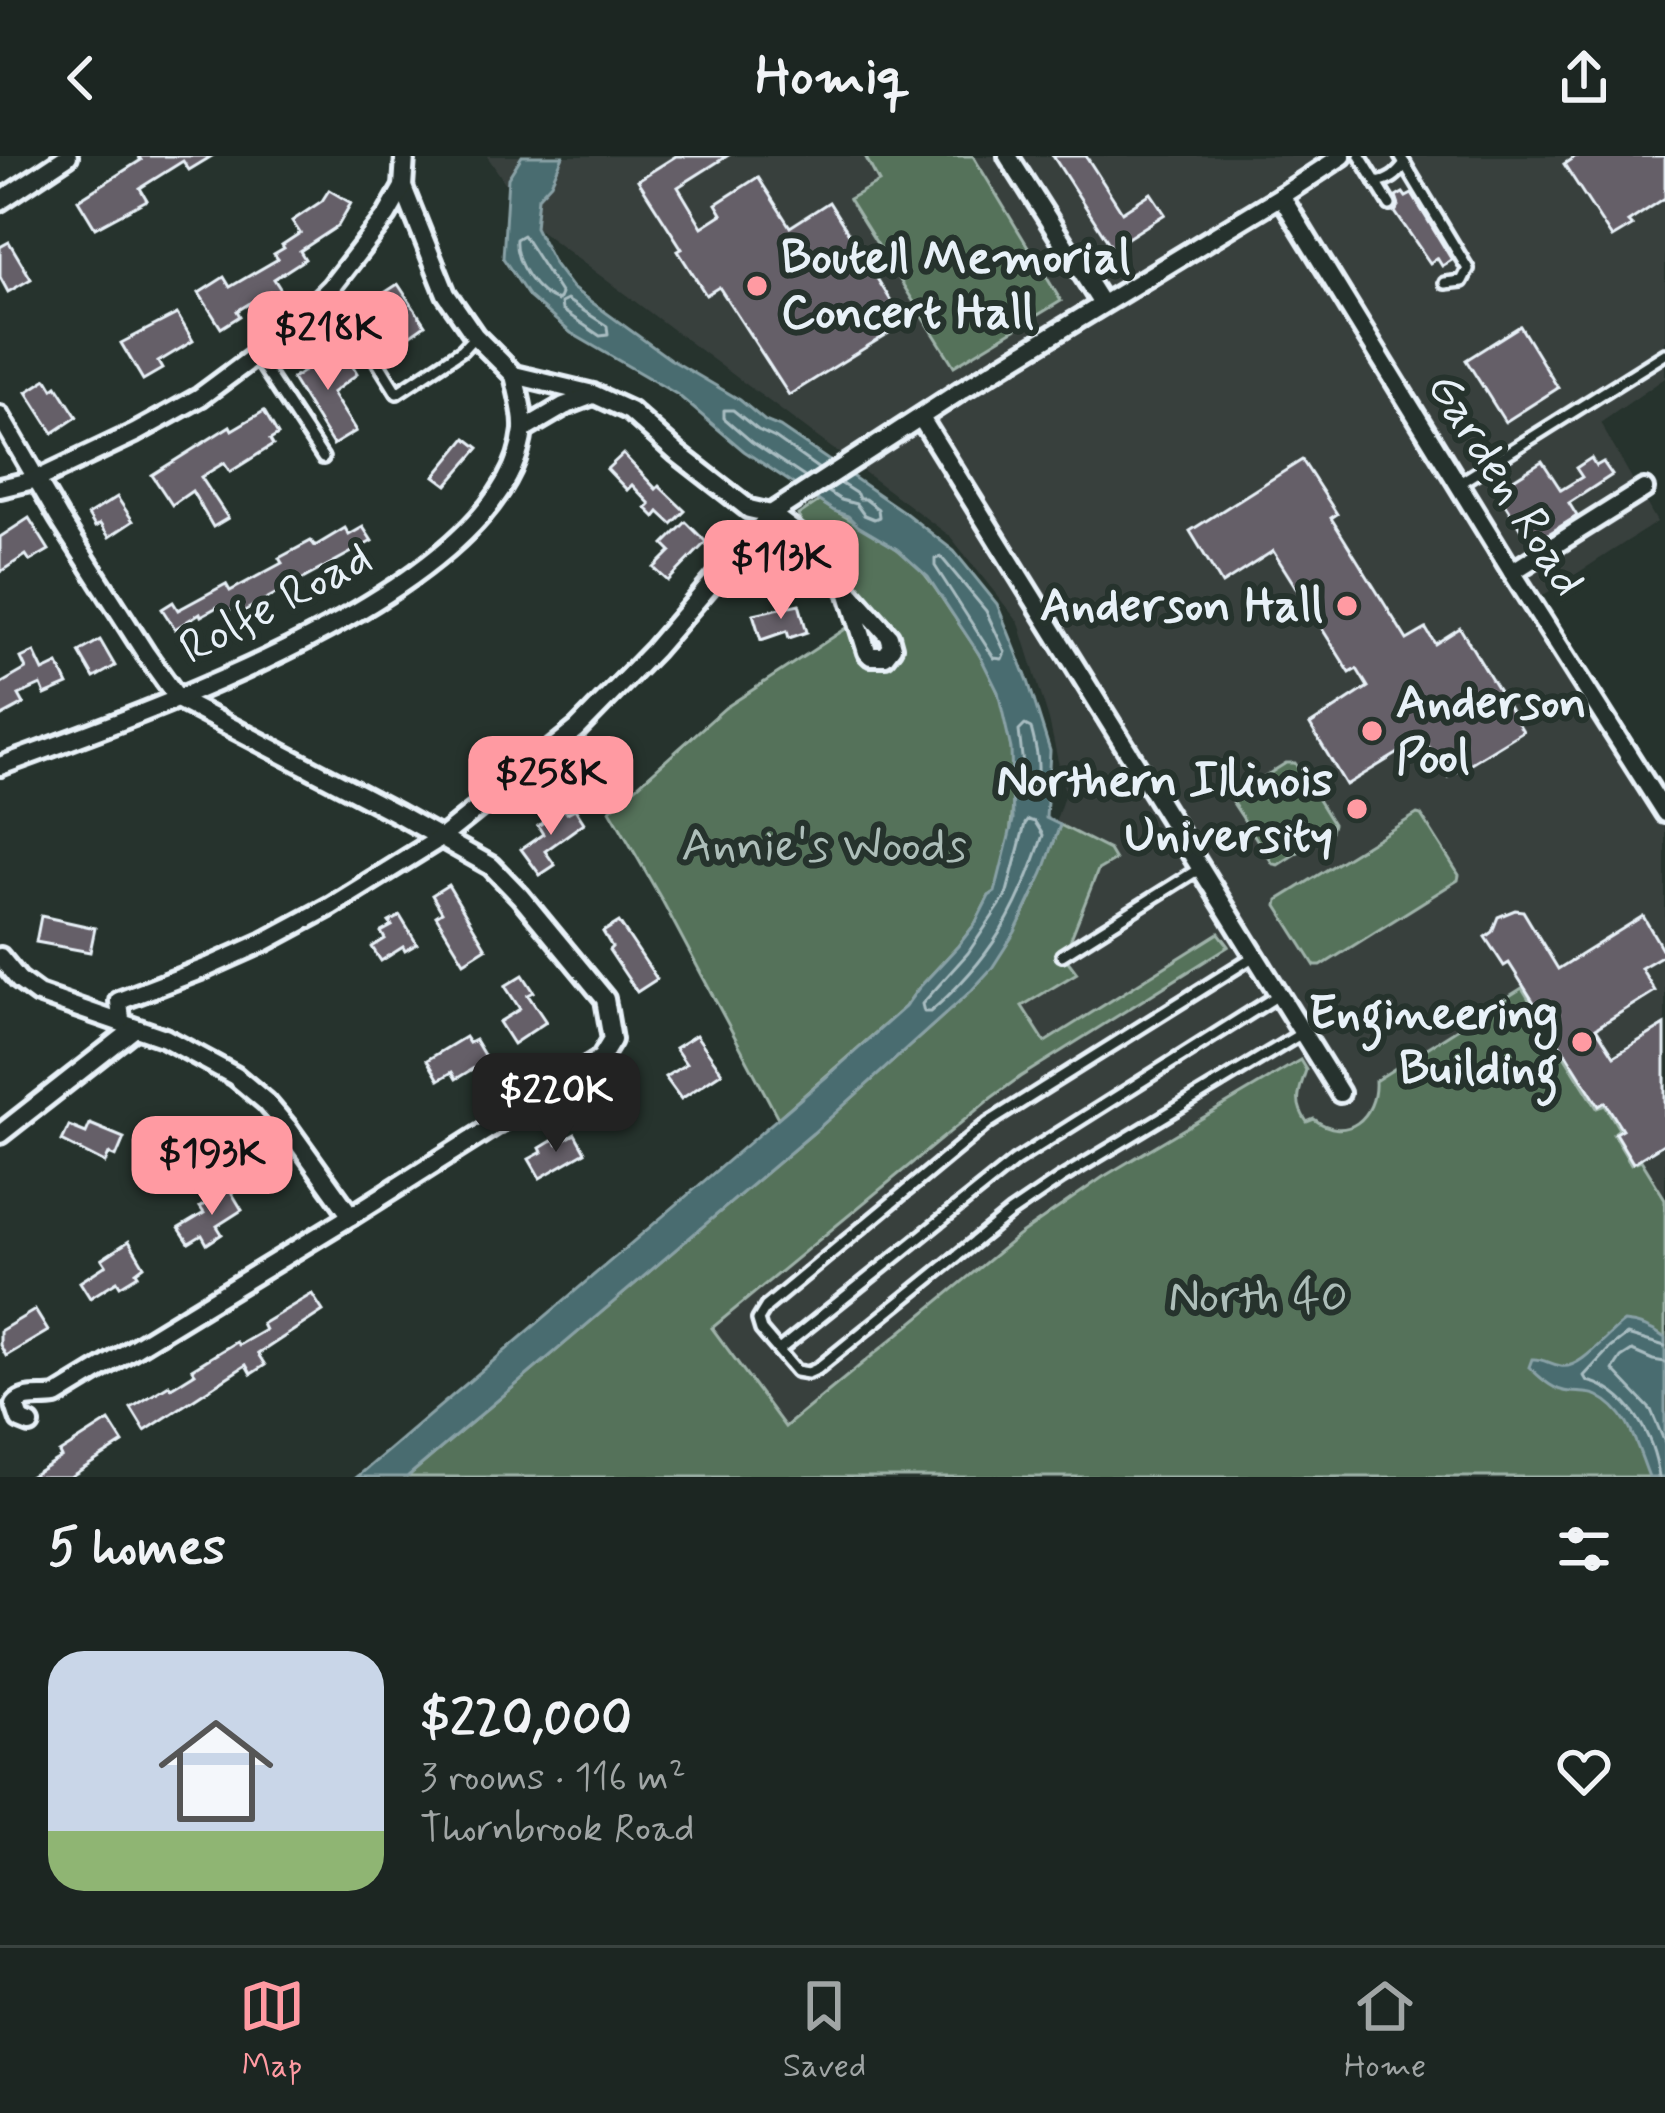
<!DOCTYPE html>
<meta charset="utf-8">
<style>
body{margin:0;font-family:Mynerve,sans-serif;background:#29322f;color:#f1f3f6;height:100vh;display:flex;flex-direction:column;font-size:45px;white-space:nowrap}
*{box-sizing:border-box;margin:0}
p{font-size:39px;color:#a0a5a5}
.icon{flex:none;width:66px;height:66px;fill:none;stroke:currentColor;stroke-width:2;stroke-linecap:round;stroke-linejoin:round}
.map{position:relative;height:1321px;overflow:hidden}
.panel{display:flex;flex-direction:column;background:#1c2622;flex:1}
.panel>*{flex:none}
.price{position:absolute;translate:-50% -102px;padding:0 27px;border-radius:24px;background:#ff9aa2;color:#111;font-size:39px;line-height:78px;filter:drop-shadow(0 3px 6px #0008)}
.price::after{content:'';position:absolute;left:50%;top:72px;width:36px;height:27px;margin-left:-18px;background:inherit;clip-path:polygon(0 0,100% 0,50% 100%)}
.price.active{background:#222;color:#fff}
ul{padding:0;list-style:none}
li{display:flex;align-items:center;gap:36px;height:300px;padding:0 48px}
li+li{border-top:3px solid #3a4340}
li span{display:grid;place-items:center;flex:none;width:336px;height:240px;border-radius:36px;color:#555}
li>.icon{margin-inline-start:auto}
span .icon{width:144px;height:144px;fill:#fffc;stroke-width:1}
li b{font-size:51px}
h2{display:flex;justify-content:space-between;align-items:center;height:144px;padding:0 48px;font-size:51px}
header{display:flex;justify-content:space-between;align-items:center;height:156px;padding:0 48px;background:#1c2622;font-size:54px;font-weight:800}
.tabs{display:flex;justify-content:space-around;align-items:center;height:168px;border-top:3px solid #3a4340;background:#1c2622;font-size:33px;color:#a0a5a5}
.tabs a{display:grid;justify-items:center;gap:6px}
.tabs .active{color:#ff9aa2}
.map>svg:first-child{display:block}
.built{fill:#39403e}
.green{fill:#55725a;stroke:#9eb2a9;stroke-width:3}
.water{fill:#496c6f;stroke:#89a1a6;stroke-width:3}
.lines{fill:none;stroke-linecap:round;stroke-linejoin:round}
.shore{stroke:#a8bcc1;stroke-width:3}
.building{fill:#655e67;stroke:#e8f1f8;stroke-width:3}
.lane-casing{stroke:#e8f1f8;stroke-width:18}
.street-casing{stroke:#e8f1f8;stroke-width:26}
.lane{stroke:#26332d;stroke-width:9}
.street{stroke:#26332d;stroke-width:16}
.poi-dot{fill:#ff9aa2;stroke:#26332d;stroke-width:4.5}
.labels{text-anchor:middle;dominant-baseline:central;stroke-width:12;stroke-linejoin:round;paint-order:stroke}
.poi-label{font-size:48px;font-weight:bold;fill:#e8f1f8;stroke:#26332d;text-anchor:end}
.street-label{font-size:48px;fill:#e8f1f8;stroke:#26332d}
.park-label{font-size:48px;fill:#adbeb9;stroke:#26332d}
</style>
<header><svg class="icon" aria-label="back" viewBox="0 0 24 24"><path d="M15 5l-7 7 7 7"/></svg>Homiq<svg class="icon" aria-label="share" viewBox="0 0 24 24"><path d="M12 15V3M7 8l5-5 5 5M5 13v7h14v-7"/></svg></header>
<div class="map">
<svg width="1665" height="1321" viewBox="0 0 1665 1321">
<rect width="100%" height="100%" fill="#26332d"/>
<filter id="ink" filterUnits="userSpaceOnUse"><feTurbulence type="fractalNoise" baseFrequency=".00833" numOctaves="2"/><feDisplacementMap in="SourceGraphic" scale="24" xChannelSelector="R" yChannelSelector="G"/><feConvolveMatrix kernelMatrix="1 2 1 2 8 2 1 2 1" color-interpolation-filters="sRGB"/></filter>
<g filter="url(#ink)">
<polygon class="built" points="487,0 1665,0 1665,222 1600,267 1657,366 1531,447 1665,670 1665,1321 417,1321 982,853 1019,776 1065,637 1049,564 1019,467 950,380 535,71"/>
<g class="green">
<polygon points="865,0 973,0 1061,145 954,210 849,43 879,26"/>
<path d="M819,345C845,361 872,376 897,393C921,408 936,433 951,456C968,481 987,507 998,536C1020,599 1018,673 995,736L989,740L975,768L958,790L918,833L905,851L778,962L663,746L610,654L725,552L853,468L868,506C885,513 898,503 899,486C894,470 884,469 875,458C861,440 854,417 838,400C825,386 805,377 798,359Z"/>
<polygon points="1286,607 1295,607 1333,668 1331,675 1278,709 1273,708 1233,647 1235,639"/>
<polygon points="1417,658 1421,659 1459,719 1458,724 1321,810 1315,810 1277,750 1278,744"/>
<path d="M1060,669L1109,694L1115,704L1098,714L1064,800L1077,817L1022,850L1045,886L1219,777L1229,790L1020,921L991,942L712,1172L785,1271L1018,1080L1103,1021L1300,904L1306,914C1299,936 1293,946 1307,966L1314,963C1346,988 1377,961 1375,925L1522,832L1597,952L1605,949L1619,973L1613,978L1631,1008L1641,1004L1665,1043V1321H407L813,977L972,834C1016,786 1039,729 1060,669Z"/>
</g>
<g class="water">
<polygon points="522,0 563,0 551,27 538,41 535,71 554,108 572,132 670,203 740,244 765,265 780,271 904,356 954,395 997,448 1028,525 1050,595 1046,662 1060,669 1043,717 1015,776 992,812 972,834 813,977 407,1321 357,1321 832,916 905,851 918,833 958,790 975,768 989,740 995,736 1013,664 1011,593 998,536 979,498 928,421 897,393 858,370 848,360 834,355 744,295 678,239 571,177 529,141 503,102 508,22"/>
<path d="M1624,1166C1640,1167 1652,1172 1665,1182V1321H1649C1637,1291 1630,1256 1598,1240C1590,1236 1580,1237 1570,1236C1553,1235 1541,1222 1529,1211L1532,1203C1545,1202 1549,1208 1561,1210C1580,1214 1607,1178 1624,1166Z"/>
</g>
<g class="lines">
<g class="shore">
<path d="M523,79L561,138L558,145C536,138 514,107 516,83Z"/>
<polygon points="567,144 607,170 608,179 600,180 562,154 561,147"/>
<polyline points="806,322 752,286 724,262 724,254 733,254 758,274 775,282 819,313"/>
<polyline points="827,335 841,344 856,348 864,359 874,363 879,361 878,353 865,343 859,343 857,338 840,327"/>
<polygon points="941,401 986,455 1005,496 1002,503 994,502 935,410 935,403"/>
<path d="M1025,569L1031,572C1036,591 1041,610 1036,629L1032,632L1025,627L1019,575Z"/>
<path d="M1028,664L1035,666L1043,679C1018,754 991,804 930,856H924L922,848L968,797L1006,740L1025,668Z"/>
<polyline points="1665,1206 1653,1204 1632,1195 1621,1202 1613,1214 1651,1254 1665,1287"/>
<path d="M1659,1321C1654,1280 1629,1235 1587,1225L1584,1220L1610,1192L1627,1179L1665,1190"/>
</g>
</g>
<g class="building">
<polygon points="138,0 212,0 189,14 183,5 140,32 147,44 95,72 78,44 141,4"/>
<polygon points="676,0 727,0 678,31 702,71 722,58 716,48 758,21 790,71 829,46 905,167 789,239 719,131 706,139 678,95 682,93 638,24"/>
<polygon points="1053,0 1086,0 1122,56 1151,37 1165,58 1112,92"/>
<polygon points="1576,0 1665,0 1665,42 1628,66 1632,70 1612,82 1564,8"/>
<polygon points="329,34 351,47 338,70 300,95 305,103 274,123 281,134 262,144 260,141 237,155 240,160 221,172 199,137 224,121 230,131 278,103 274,98 284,92 282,89 300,77 292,65 322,45"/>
<polygon points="1403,37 1406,41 1412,38 1452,104 1442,110 1437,102 1430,107 1395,56 1399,50 1396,41"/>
<polygon points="9,86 31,123 8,136 0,121 0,91"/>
<polygon points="398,128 425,169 405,183 378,141"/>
<polygon points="177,158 193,185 158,206 162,213 143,224 121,187"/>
<polygon points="1520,170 1558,232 1505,266 1466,204"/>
<polygon points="341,191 357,218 332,237 356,275 333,289 292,223"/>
<polygon points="47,223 53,233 57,230 77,261 53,277 27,236"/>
<polygon points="264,255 278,279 270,284 273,289 230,316 224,307 201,321 228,362 213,371 192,335 172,349 152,319 230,270 232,274"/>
<polygon points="466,282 479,292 447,329 435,320"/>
<polygon points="623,298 656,333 659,330 685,355 672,368 659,356 655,361 646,352 650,348 632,329 627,334 607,313"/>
<polygon points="1591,302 1596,310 1603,306 1612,319 1569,347 1577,360 1531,389 1496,334 1542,305 1561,334 1582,321 1576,312"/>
<polygon points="1302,304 1337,358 1331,362 1407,484 1426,473 1435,488 1460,472 1523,575 1448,621 1423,582 1346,629 1310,569 1368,531 1357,513 1350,517 1273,395 1222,428 1190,375"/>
<polygon points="117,341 133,365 109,381 100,368 95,371 88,359"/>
<polygon points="29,362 49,394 30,405 26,399 0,416 0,381"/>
<polygon points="686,366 706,386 668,425 654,412 671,395 664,388"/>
<polygon points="363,371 372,385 237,459 234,453 224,458 219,450 201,460 200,457 175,473 162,453 173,446 178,454 226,428 230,435 282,407 279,402 311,385 315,390 345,372 349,379"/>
<polygon points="799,448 807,476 789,482 787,475 761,484 753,458"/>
<polygon points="100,484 115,510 94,522 79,496"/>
<polygon points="34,496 43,515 58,508 68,529 45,539 41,529 19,539 24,548 0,561 0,528 26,513 21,502"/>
<polygon points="563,652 567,657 575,653 584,667 545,695 555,709 540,719 521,693 543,678 538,670"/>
<polygon points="448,729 486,792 464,806 436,760 442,756 432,739"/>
<polygon points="1515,754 1523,755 1558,813 1643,760 1665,798 1641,812 1655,835 1596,872 1614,900 1665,869 1665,987 1633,1007 1615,977 1622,973 1605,946 1599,950 1509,807 1504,810 1485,781 1492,776 1498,761"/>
<polygon points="41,760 95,772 90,796 36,786"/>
<polygon points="400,760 417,788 405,795 403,791 381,805 372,791 385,783 381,776 392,770 389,766"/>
<polygon points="619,766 657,823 637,836 609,794 612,791 603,776"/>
<polygon points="523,819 534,836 528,839 546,866 513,888 499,866 520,853 505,830"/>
<polygon points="696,879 722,916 681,943 665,921 686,908 675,892"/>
<polygon points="465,881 469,887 475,884 487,904 456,923 452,916 439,924 427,904"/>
<polygon points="90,968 124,982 116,1001 109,998 105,1007 62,985 69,970 86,977"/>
<polygon points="575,978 585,996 540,1022 529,1003 542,996 540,992 555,983 557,988"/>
<polygon points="230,1034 242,1054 217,1070 222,1078 207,1088 202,1079 189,1087 179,1072 204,1057 200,1051"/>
<polygon points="129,1085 144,1110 136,1116 138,1119 120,1130 117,1125 90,1142 80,1126 106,1109 102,1103"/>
<polygon points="312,1138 323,1155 258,1198 265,1209 251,1218 246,1209 145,1275 131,1252 169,1229 171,1232 195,1217 192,1213 236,1186 239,1189 265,1174 262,1168"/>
<polygon points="35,1154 48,1175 6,1200 0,1189 0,1175"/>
<polygon points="109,1265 123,1287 70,1321 29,1321 61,1301 59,1297"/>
</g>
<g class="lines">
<g class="lane-casing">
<g id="lane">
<polyline points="1360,0 1390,49"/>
<polyline points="1400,0 1468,113 1462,125 1445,127"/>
<path d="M1376,27C1390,25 1397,19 1405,8"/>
<polyline points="331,131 397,237 462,194 475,180"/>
<polyline points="256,200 323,302"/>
<polyline points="1458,328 1665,198"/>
<polyline points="1062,799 1202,711"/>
<polyline points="1256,799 988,967 766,1151 758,1164 761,1174 796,1215 808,1217 817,1213 1010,1057 1060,1023 1302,877"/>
<polyline points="779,1194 1015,1005 1280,838"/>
</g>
</g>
<g class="street-casing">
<g id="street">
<polyline points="1008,0 1102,148"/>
<polyline points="403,31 446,138 475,180 514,219 593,238 630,255 677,297 749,353 771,358 799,379 889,480 892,491 885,500 871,500 867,496 849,438"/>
<polyline points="1281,40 1512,416 1665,657"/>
<polyline points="0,45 68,0"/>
<path d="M0,260L59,362L146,498L179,544L398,658L491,710L520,740L605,843L612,884L601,902L351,1060L56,1240C41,1243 25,1237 15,1249L20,1264L30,1268"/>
<polyline points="921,262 1340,937"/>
<polyline points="523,274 564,250 593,239"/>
<polyline points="0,332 38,323 135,277 200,241 278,183 331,131 387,59 403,31 405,0"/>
<polyline points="1512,416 1644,333"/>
<path d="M0,610C132,561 506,436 523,274C524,256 518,237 514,219"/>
<polyline points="0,801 19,824 38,838 165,882 235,920 266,946 288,972 351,1060"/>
<polyline points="121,864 119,845 208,811 264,786 331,750 442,681 577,573 654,494 771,358 962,234 1281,40 1342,0"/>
<polyline points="0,978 134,873"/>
</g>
</g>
<use href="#lane" class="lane"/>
<use href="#street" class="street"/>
</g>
</g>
<g class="poi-dot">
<circle cx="757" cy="130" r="12"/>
<circle cx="1347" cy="450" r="12"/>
<circle cx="1372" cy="575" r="12"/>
<circle cx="1357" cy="653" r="12"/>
<circle cx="1582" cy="886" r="12"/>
</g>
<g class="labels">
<g class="poi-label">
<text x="781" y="102" text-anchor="start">Boutell Memorial<tspan x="781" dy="55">Concert Hall</tspan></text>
<text x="1323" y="450">Anderson Hall</text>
<text x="1396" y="547" text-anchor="start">Anderson<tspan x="1396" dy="55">Pool</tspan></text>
<text x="1333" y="625">Northern Illinois<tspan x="1333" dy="55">University</tspan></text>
<text x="1558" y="858">Engineering<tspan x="1558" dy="55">Building</tspan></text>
</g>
<g class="street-label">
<text transform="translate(1505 329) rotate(58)">Garden Road</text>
<text transform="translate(276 448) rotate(-28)">Rolfe Road</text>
</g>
<g class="park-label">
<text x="824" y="690">Annie's Woods</text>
<text x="1258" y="1141">North 40</text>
</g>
</g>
</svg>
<b class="price" style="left:328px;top:237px">$218K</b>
<b class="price" style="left:781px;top:466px">$113K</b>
<b class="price" style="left:551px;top:682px">$258K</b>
<b class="price active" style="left:556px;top:999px">$220K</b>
<b class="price" style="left:212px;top:1062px">$193K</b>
</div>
<section class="panel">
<h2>5 homes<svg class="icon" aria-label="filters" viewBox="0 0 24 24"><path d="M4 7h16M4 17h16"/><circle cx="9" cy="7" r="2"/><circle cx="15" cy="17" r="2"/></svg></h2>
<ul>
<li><span style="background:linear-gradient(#c9d6e8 75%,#8fb573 0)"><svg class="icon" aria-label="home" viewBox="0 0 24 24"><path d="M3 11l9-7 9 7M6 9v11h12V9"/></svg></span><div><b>$220,000</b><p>3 rooms · 116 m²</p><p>Thornbrook Road</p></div><svg class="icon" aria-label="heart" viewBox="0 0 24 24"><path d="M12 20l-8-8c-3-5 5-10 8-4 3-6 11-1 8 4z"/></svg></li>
</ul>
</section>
<nav class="tabs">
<a class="active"><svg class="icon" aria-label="map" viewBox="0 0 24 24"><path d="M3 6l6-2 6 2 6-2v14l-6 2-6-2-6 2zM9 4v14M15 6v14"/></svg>Map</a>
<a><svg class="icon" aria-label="saved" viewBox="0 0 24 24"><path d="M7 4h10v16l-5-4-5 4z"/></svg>Saved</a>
<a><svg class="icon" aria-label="home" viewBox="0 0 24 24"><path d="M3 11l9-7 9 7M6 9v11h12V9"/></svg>Home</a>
</nav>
